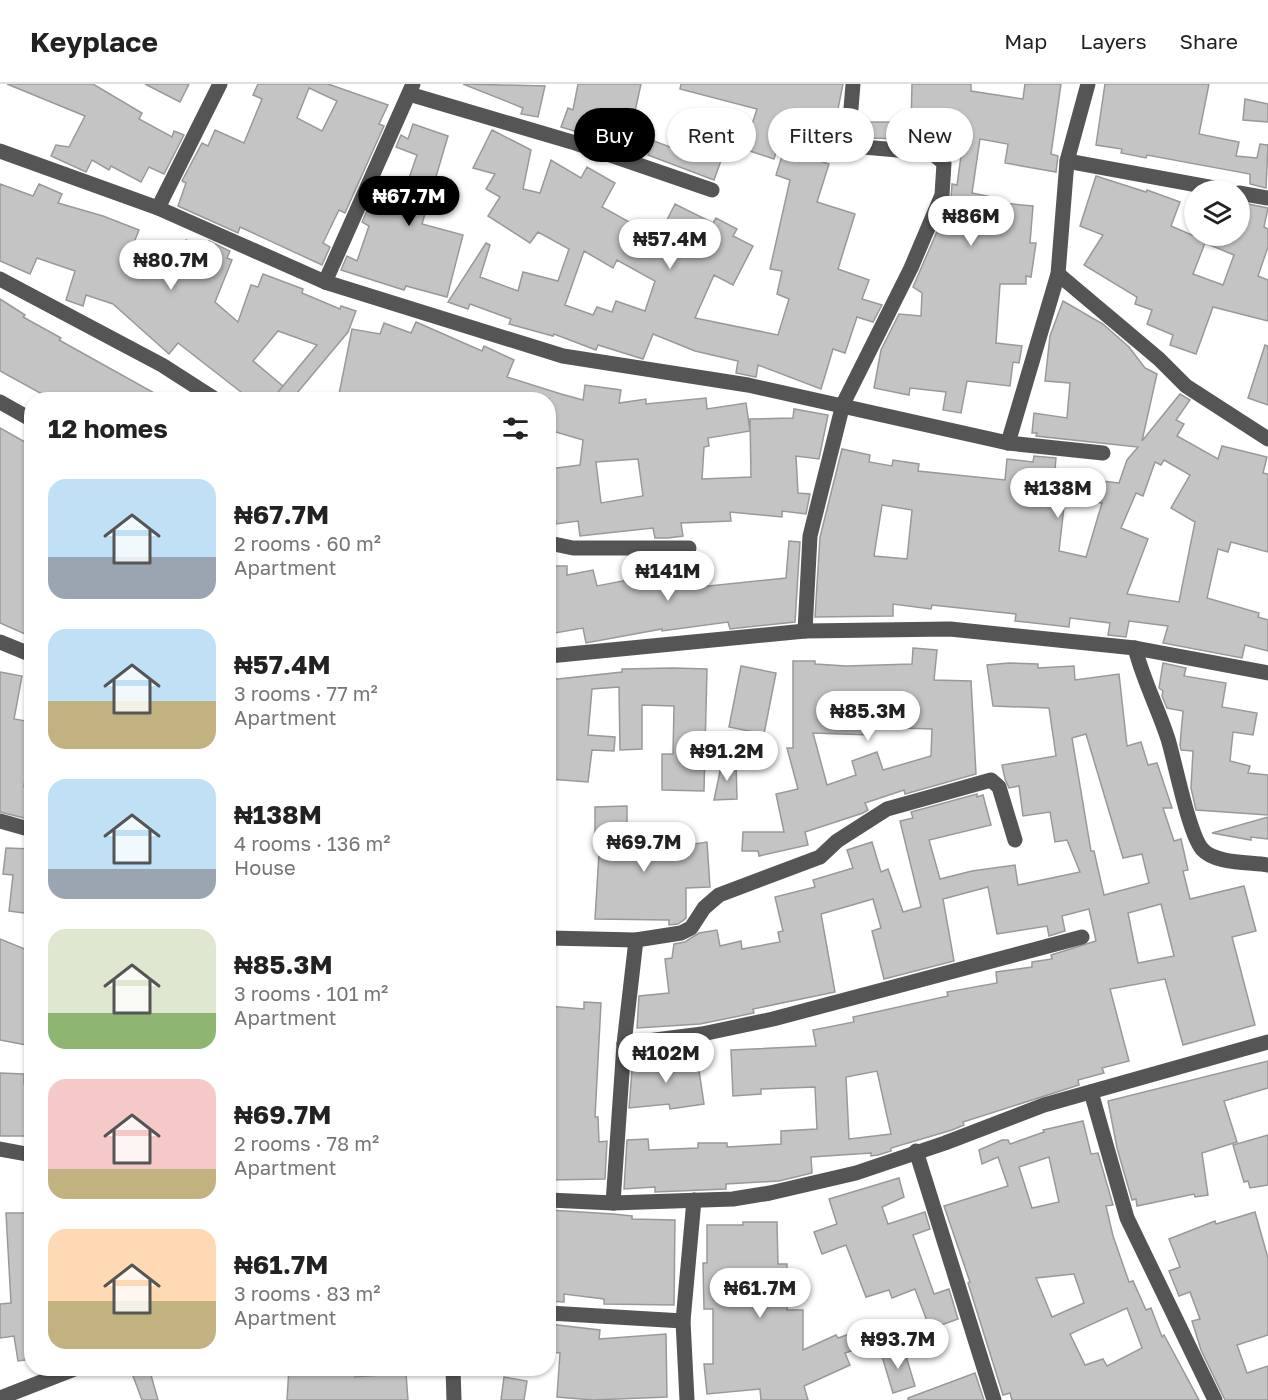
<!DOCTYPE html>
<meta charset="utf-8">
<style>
body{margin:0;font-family:"Golos Text",sans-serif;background:#f2f2f2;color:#222;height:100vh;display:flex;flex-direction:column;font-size:22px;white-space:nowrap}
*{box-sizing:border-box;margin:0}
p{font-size:20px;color:#767676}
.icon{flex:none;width:33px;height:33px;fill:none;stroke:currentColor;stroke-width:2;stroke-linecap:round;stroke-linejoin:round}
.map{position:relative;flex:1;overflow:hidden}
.sheet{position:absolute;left:24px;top:308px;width:532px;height:984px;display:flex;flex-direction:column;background:#fff;border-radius:24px;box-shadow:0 2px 4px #0004}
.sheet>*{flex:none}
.banner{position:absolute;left:574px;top:24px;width:570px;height:54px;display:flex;gap:12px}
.buttons{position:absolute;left:1184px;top:96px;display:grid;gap:12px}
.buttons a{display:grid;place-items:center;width:66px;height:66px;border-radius:50%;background:#fff;box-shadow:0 2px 4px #0004;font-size:30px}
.price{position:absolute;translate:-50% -51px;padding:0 14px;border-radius:21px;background:#fff;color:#222;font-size:20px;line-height:39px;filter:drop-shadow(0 2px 3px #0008)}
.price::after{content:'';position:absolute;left:50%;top:36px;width:18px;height:14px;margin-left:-9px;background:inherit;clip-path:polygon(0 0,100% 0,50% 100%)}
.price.current{background:#000;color:#fff}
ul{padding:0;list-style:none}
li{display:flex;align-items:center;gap:18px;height:150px;padding:0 24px}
li span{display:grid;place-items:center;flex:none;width:168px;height:120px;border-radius:18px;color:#555}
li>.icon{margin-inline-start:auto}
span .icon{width:72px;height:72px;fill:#fffc;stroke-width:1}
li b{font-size:26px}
h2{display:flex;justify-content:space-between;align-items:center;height:72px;padding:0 24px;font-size:26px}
.tag{padding:0 21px;border-radius:27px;background:#fff;box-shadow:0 2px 4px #0004;font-size:21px;line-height:54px}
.tag.current{background:#000;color:#fff}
header{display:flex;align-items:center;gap:36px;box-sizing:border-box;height:84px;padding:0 30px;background:#fff;border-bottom:2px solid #e0e0e0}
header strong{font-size:28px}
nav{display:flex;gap:33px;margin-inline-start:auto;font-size:21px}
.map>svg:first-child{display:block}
.building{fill:#c4c4c4;stroke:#999;stroke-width:1.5;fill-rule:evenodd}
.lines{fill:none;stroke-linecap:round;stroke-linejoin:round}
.minor{stroke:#555;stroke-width:15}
</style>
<header>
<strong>Keyplace</strong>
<nav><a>Map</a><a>Layers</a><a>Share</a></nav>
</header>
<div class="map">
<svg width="1268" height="1316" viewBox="0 0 1268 1316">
<rect width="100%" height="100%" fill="#fff"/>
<g class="building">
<polygon points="7,0 93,0 142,29 139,35 172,53 174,47 184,51 164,90 149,83 141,98 111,82 109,86 92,76 86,88 51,72 56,61 69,63 85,32"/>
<polygon points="145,0 189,0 180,18"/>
<path d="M258,0H328L388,21L379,40L384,42L345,129L339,126L323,159L330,163L322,181L240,143L238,149L178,122L186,99L182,97L202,59L208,62L215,46L244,59L262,15L253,11ZM309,4L337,17L322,47L297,34Z"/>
<polygon points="463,0 545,2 538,33 521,30 523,24"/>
<polygon points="578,0 641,0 634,32 625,30 618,60 561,43 568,24 573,26"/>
<polygon points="681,0 843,0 835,40 809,37 788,30 774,75 744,65 757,25 680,5"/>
<polygon points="912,0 971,0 971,7 1023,15 1025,0 1061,0 1051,70 1058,72 1056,88 1005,79 1008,60 980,55 972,109 992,113 991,118 1033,122 1030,159 1036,159 1031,193 1026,192 1026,200 1000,200 996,259 1022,262 1019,279 1013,278 1010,302 967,297 961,329 943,326 946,308 910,304 909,311 874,304 881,266 899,230 921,232 922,209 913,203 951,115 952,100 957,101 965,43 911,42"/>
<polygon points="1105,0 1209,0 1199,50 1239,58 1236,72 1257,74 1260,60 1268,61 1266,104 1250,100 1250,90 1147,71 1146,74 1121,69 1122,65 1096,61"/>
<polygon points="1245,15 1268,20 1268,38 1243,36"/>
<polygon points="869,38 901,38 901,55 869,54"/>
<polygon points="413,40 448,52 422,140 463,151 447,213 406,202 404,206 341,186 347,172 357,177 369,142 362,138 379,100 404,109 417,71 396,63 401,51 408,55"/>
<path d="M492,46L531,66L523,105L540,109L551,76L581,94L587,83L615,99L602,123L658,154L675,120L713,139L716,134L737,145L733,152L753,162L733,201L714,191L695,234L778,251L789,215L777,210L782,187L770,185L790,96L776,91L784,66L829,80L817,118L855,130L838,185L869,196L862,215L882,221L873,238L857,233L845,269L833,265L821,305L758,281L756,293L736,289L738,277L695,267L653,250L643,275L598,261L596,266L554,250L553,252L509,240L511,235L470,220L468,225L448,218L486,159L490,161L480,193L518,207L523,188L558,197L569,165L538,148L530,159L488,132L500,113L486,105L495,90L473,84ZM584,167L613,184L617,176L655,197L645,227L616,217L612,228L597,223L593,231L565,221Z"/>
<polygon points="700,53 726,63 714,96 648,71 654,57 694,72"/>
<path d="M1096,92L1146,108L1147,106L1180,118L1171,142L1194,152H1239V135L1244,137L1248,120L1268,124L1264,143L1268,145V163L1258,192L1268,196V237L1213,223L1196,270L1170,261L1173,251L1147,240L1152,226L1135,220L1137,213L1084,181L1103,151L1080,142ZM1205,159L1234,171L1223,201L1193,190Z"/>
<polygon points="0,100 33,112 39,100 62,110 58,119 103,132 139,146 125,181 152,188 162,164 180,171 186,156 206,164 209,157 230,167 227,174 232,176 215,218 238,238 251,201 258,203 263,190 303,205 302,209 340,225 341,222 356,227 348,248 292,315 286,315 278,308 317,261 278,247 253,277 283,302 272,315 250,315 178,259 169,270 113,220 86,211 83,222 66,216 75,187 37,174 30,190 0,177"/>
<polygon points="0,215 25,231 23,233 61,254 59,256 165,315 51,315 0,287"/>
<path d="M1063,217L1103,240L1129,263L1145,284L1157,290L1142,357L1180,310L1190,316L1176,336L1184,340L1177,352L1218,375L1222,362L1267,373L1263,389L1268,390V468L1231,458L1228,468L1218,465L1207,514L1259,529L1258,533L1268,536V567L1245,561L1242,574L1163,559L1168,542L1129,537L1126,553L1108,551L1110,539L1070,534L1069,543L1015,537L1016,530L932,521L931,525L893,520V532L815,533L820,453L842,365L870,371L869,378L892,382L893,376L919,380L918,387L1005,396L1007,375L1033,378L1034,372L1056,374L1055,385L1068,386L1067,393L1119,399L1127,376L1138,363L1036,352L1037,349H1032L1034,329L1067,334L1070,299L1045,297L1050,252ZM1164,376L1190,391L1171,424L1195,438L1179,518L1127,510L1148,455L1121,444L1136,409L1143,412L1155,378L1161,381ZM1065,414L1102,419L1086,473L1059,467ZM882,421L912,426L907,475L874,472Z"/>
<path d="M416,238L482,267L484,262L514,276L507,293L561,310L583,316L585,301L621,306L619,319L646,315V320L706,314L707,325L746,319L750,347L708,354L709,362L704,363L702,395L751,393L750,335L793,334L794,325L828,331L819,375L796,372L798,409L810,410L806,430L782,427V433L730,428L731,437L681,439L683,452L668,454H655L653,444L580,452L578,437L556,440L549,385L580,381L583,356L549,346V315H338L352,245L380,250L384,239L411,249ZM638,375L643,412L601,419L596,378Z"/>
<polygon points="1265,261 1268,262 1268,321 1248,314"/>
<polygon points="0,344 32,362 32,553 0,539"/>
<polygon points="789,457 800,458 795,538 730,545 728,538 662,547 662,545 586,559 583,544 555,549 549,519 549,482 567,482 567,491 593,486 597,502 628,496 627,489 648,485 650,495 696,489 699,503 786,494"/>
<path d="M913,564L937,566L934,596L971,597L976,690L905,710L904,706L865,719L868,726L863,729L805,748L808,761L759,772L758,767H742L743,748H784L776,710L798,705L787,664H793V577H815V580L846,582L912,580ZM868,643L932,645L931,672L883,686L877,668L852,677L856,691L827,701L813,649L871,651Z"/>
<path d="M1009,579L1038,580V584L1074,582L1075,596L1119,590L1127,662L1141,658L1148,681L1157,679L1172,724H1163L1174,757L1181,755L1188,786L1183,787L1190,815L1244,802L1256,847L1232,853L1255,941L1183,961L1165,895L1110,905L1129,977L1102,984L1104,989L1078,996L1079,1001L963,1038L964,1041L952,1046L891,1064V1067L878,1071L871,1072V1069L811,1073L812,1089L779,1097L726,1100V1105L655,1108V1103L624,1105L627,1056L648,1055L649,1066L698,1064V1059H727V1063L781,1060V1047L817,1045L815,1003L761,1005V1010L733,1012L731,966L816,962L813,946L854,938L853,933L948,912L947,908L997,899L996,888L1032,883V878L1052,875L1051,871L1096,857L1089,825L1062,832L1065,847L1049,852L1047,842L997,850L988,803L943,815L954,877L884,895L872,847L881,844L873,815L821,830L835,908L753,925L754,929L700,940L637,944L639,912L669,909L665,875L672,874L674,860L685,858L699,849L717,846L720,862L741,857L742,865L780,858L778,848L783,847L775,813L815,803L813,796L853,784L847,766L872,758L881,788L888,785L903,828L921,823L900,737L913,734L911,728L977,710V713L983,711L991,741L929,756L940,795L972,787L1015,781L1018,801L1080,788L1067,756L1055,758L1050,728L1023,732L1019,702L1009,704L1005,695L1002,681L1056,672L1049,624L993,622L987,581ZM1086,650L1123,774L1142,770L1149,799L1104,811L1094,767H1091L1072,654ZM1161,820L1174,872L1138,879L1128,829ZM877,987L891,1050L849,1055L846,993Z"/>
<polygon points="1163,579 1186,584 1184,592 1226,599 1222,623 1257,629 1253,651 1233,648 1230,677 1250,682 1248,689 1268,691 1268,731 1196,726 1191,704 1193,667 1181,666 1180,661 1183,627 1167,624 1162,612 1163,607 1159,604"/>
<polygon points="741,582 776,589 764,650 729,643"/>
<polygon points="673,584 707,585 704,707 662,706 662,670 673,670 674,622 642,621 642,665 620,666 619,603 592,605 588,651 615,653 614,667 592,666 588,698 549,695 552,613 549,596 622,588 622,585"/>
<polygon points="0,588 22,592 14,635 32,638 24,703 32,705 32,736 0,728"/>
<polygon points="722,678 736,678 737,715 714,716"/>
<polygon points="627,722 627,756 688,761 707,758 710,803 686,804 686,834 678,840 669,841 669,836 595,835 600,753 595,753 595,723"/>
<polygon points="1268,733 1268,755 1251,753 1251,756 1212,749"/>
<polygon points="6,764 32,765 32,830 9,827 13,791 3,790"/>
<polygon points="0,855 32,868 32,962 0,956"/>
<polygon points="584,918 601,919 595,1033 598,1033 599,1058 607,1057 605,1095 549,1096 549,922 584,925"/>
<polygon points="646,973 647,981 697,973 704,1020 670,1025 669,1020 629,1024 633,974"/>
<polygon points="1268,977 1268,1004 1224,1017 1237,1058 1202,1069 1208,1111 1195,1113 1194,1110 1137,1122 1136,1115 1132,1116 1117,1064 1108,1017"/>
<polygon points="0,989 24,990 24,1000 32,1000 32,1052 0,1052"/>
<path d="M1083,1037L1091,1070L1098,1069L1113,1121L1106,1122L1113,1152L1129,1198L1133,1197L1146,1226L1151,1224L1162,1253L1164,1251L1199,1316H1012L1010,1309L1003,1311L968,1199L970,1198L944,1122L1008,1102L998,1073L982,1080L979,1066L1002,1056H1008L1010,1060L1044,1048L1043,1046ZM1049,1073L1059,1118L1032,1124L1019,1083ZM1074,1190L1084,1219L1052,1233L1036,1194ZM1127,1224L1142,1264L1107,1282L1103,1275L1085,1281L1070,1250Z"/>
<polygon points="1268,1051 1268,1101 1250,1104 1248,1097 1244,1098 1233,1061"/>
<polygon points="899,1094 904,1113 882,1123 888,1140 925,1128 930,1145 913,1151 934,1210 949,1205 958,1235 930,1245 915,1205 892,1214 889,1206 866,1213 846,1161 822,1170 814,1148 837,1140 829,1115"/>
<polygon points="549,1126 613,1130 632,1132 632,1135 675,1136 674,1221 604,1220 604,1215 564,1210 564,1218 549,1217"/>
<polygon points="1255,1128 1268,1174 1268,1251 1237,1261 1247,1289 1268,1282 1268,1316 1225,1316 1201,1266 1192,1237 1200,1235 1190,1208 1179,1212 1169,1187 1180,1183 1169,1155 1215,1137 1216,1140"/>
<polygon points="6,1129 32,1129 32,1275 18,1277 14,1252 0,1254 0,1220 11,1219"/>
<polygon points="743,1138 777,1138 778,1180 787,1180 787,1226 803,1226 803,1266 836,1251 838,1254 861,1246 866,1262 845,1269 850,1281 804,1302 808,1316 761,1316 760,1305 707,1310 704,1280 713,1280 713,1225 704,1225 703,1179 707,1179 707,1141 743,1141"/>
<polygon points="549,1240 600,1246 599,1255 666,1250 667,1313 593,1316 557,1313 560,1269 549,1268"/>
<polygon points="903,1262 915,1302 893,1309 881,1269"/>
<polygon points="130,1284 149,1284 158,1316 142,1316"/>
<polygon points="289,1284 356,1284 355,1293 406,1289 408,1316 287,1316"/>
<polygon points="975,1289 984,1316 908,1316 908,1314"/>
<polygon points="504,1293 527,1297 524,1316 501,1316"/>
</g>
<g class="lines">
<g class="minor">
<polyline points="409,10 572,58 712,106"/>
<polyline points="0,67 158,124 325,198 563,272 748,301 1008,359 1103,369"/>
<polyline points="1067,77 1225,106"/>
<polyline points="1239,109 1268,114"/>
<polyline points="158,124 220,0"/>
<polyline points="1058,190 1159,275 1186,302 1268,355"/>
<polyline points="0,195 162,281 215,315"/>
<polyline points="325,198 413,0"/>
<polyline points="0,318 32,336"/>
<polyline points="1008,359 1058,190 1067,77 1088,0"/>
<polyline points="549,459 573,464 689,464"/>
<polyline points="805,547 810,452 843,320 911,184 942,111 944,79 932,69 863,63 852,59 849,49 853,0"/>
<polyline points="0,558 32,571"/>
<path d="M1135,564C1143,596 1158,624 1168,655C1175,678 1189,750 1202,765C1215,780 1249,778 1268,781"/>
<polyline points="549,572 805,547 950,545 1135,564 1268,589"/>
<polyline points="0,737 32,746"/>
<polyline points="549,854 636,856 681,849 691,844 704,824 719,811 820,773 837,757 887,725 991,696 999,703 1015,756"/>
<polyline points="624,960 702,950 773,935 1082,853"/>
<polyline points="1091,1008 1127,1134 1215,1316"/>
<polyline points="0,1065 32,1071"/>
<polyline points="916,1067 994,1316"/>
<polyline points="549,1116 613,1119 733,1115 770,1109 856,1089 945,1059 1044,1021 1268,958"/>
<polyline points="613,1119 624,960 636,856"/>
<polyline points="549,1229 683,1237"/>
<polyline points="453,1284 454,1316"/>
<polyline points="0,1314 77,1284"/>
<polyline points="687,1316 683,1237 694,1116"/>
</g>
</g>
</svg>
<div class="buttons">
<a><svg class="icon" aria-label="layers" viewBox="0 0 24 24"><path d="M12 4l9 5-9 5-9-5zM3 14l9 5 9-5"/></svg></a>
</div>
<b class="price current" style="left:409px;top:143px">₦67.7M</b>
<b class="price" style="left:971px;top:163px">₦86M</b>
<b class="price" style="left:670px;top:186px">₦57.4M</b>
<b class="price" style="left:171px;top:207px">₦80.7M</b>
<b class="price" style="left:1058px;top:435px">₦138M</b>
<b class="price" style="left:668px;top:518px">₦141M</b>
<b class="price" style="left:868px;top:658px">₦85.3M</b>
<b class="price" style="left:727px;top:698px">₦91.2M</b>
<b class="price" style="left:644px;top:789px">₦69.7M</b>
<b class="price" style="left:666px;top:1000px">₦102M</b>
<b class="price" style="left:760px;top:1235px">₦61.7M</b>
<b class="price" style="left:898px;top:1286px">₦93.7M</b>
<div class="banner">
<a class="tag current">Buy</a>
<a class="tag">Rent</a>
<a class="tag">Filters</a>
<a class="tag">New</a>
</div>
<section class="sheet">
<h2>12 homes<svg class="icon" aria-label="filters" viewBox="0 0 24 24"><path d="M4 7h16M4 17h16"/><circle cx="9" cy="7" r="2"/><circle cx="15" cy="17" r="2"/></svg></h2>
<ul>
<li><span style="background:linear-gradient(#bfe0f5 65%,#9aa5b1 0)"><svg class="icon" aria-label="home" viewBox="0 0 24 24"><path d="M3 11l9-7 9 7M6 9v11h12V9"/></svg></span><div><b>₦67.7M</b><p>2 rooms · 60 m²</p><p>Apartment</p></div></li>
<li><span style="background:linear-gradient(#bfe0f5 60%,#c2b280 0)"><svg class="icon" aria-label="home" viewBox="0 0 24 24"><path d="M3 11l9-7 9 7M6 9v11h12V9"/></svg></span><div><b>₦57.4M</b><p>3 rooms · 77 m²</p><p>Apartment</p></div></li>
<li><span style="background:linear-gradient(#bfe0f5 75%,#9aa5b1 0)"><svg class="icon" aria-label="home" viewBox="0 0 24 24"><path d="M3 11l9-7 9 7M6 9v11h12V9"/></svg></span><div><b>₦138M</b><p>4 rooms · 136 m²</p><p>House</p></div></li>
<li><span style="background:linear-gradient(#dfe7d0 70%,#8fb573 0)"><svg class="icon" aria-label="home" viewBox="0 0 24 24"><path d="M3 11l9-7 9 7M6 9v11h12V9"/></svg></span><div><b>₦85.3M</b><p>3 rooms · 101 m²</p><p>Apartment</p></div></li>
<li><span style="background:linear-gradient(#f6c9c9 75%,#c2b280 0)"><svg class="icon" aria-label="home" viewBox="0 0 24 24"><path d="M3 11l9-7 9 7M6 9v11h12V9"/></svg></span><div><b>₦69.7M</b><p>2 rooms · 78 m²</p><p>Apartment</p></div></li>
<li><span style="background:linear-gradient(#ffd9b3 60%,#c2b280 0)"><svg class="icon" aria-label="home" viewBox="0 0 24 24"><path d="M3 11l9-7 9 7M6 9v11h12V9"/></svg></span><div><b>₦61.7M</b><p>3 rooms · 83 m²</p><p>Apartment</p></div></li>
</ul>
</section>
</div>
